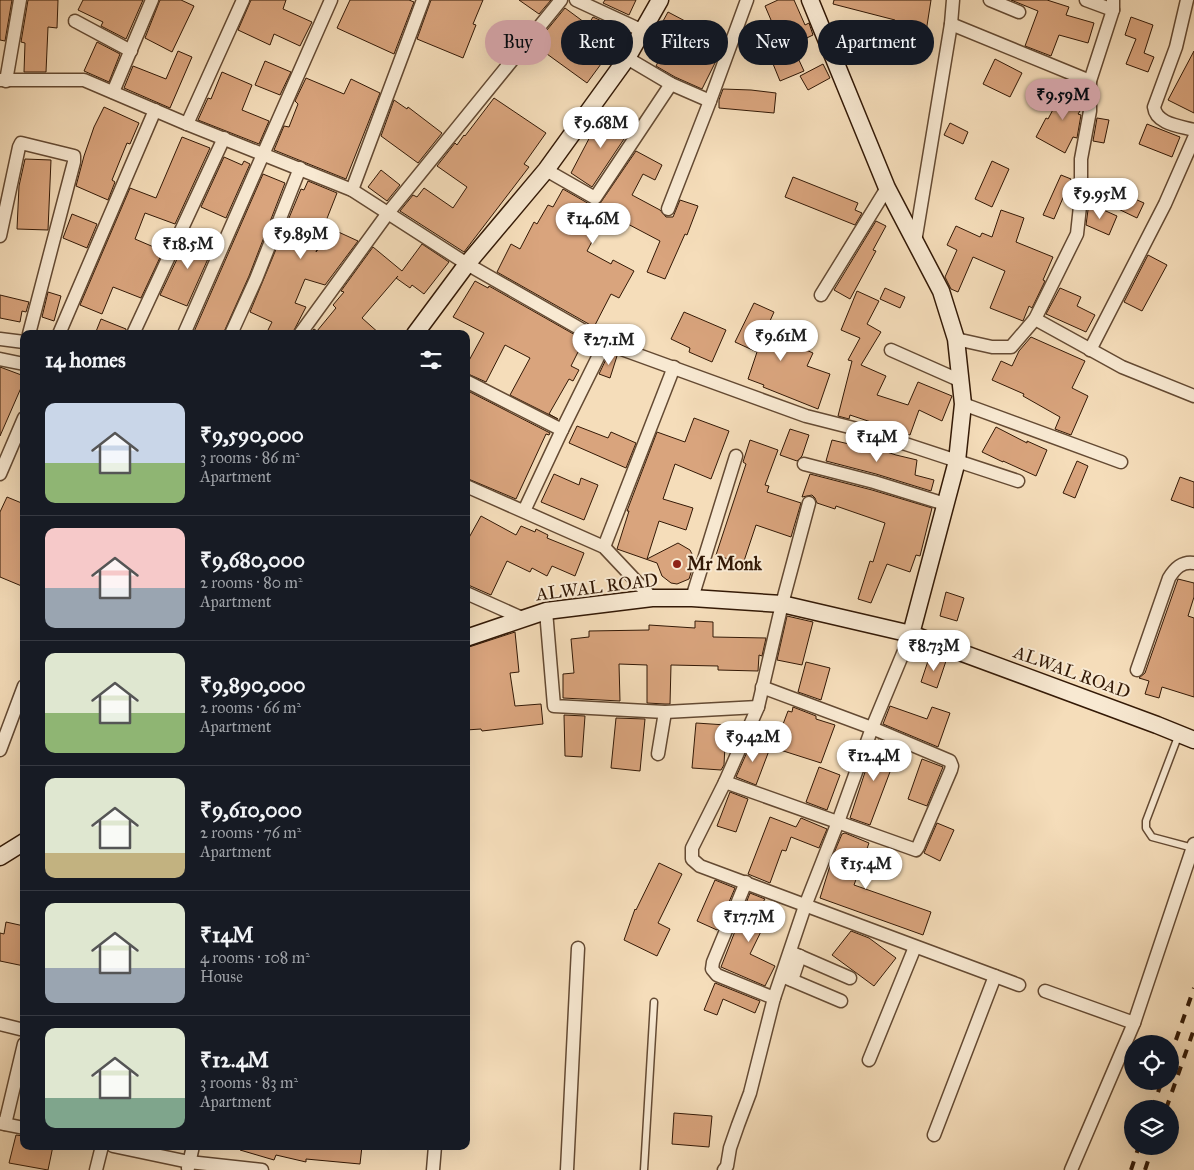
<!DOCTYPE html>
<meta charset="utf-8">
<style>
body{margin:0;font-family:"IM FELL Great Primer",serif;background:#242831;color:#f1f3f6;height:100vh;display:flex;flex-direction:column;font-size:19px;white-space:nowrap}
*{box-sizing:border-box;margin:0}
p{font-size:16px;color:#9ea1a6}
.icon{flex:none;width:28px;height:28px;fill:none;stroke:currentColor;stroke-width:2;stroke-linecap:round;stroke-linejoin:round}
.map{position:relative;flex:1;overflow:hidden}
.drawer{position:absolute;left:20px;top:330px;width:450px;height:820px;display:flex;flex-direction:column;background:#171b24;border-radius:10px;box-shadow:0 5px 20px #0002}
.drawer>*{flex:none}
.top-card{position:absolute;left:485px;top:20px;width:475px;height:45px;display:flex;gap:10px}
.fabs{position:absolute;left:1124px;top:1035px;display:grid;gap:10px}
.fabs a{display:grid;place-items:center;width:55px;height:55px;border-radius:50%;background:#171b24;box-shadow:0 5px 20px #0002;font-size:25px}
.price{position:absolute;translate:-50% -42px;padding:0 11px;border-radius:18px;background:#fff;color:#222;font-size:16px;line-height:32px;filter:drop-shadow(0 1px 2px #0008)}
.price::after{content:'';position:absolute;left:50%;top:30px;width:15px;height:11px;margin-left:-8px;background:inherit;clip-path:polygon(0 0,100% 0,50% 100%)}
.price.current{background:#c59692;color:#111}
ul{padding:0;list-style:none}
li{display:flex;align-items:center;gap:15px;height:125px;padding:0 25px}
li+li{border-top:1px solid #363941}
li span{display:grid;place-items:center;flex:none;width:140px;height:100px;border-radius:10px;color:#555}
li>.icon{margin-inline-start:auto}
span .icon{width:60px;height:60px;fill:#fffc;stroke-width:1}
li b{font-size:21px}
h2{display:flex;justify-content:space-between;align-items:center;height:60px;padding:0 25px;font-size:21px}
.tag{padding:0 18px;border-radius:22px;background:#171b24;box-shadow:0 5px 20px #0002;font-size:18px;line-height:45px}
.tag.current{background:#c59692;color:#111}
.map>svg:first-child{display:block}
.building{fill:#d9a47d;stroke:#331906}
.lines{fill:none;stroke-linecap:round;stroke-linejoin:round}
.lane-casing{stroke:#644a33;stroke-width:9}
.street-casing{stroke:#644a33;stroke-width:15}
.secondary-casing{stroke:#331906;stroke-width:19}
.lane{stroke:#f8e9d2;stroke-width:6}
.street{stroke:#f8e9d2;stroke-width:12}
.secondary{stroke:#f8e9d2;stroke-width:16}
.rail{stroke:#331906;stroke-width:4;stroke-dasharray:9 9;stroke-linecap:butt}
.poi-dot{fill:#8f2418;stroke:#f8e9d2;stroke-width:2}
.labels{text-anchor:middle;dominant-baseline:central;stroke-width:4;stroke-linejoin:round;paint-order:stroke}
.poi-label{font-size:18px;font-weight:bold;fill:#331906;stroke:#f8e9d2;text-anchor:start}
.street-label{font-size:18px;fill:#331906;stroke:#f8e9d2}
</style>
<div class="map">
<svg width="1194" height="1170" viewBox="0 0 1194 1170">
<rect width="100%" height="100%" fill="#f5ddba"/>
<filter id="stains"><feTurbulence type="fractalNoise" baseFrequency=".004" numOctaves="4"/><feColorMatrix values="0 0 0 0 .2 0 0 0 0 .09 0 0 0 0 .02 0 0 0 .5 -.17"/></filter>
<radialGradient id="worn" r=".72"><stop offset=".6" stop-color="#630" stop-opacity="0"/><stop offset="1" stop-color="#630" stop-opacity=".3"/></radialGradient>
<g class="building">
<polygon points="0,0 12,0 5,41 0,40"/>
<polygon points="28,0 58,0 57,28 48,27 46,72 24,72 25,43 21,42"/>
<polygon points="83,0 143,0 126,39 101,26 103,22 78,10"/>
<polygon points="160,0 181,0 194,6 172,52 145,38"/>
<polygon points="251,0 286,0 283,9 312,22 300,46 274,34 270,45 238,30"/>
<polygon points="350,0 409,0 414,2 394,54 337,28"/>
<polygon points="431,0 483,0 473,24 476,25 463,58 417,39"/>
<polygon points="519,0 551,0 539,14"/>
<polygon points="605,0 636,0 629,15 603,3"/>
<polygon points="778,0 794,0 805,25 809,23 813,35 792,45 804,71 780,81 769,54 783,48 765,6"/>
<polygon points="834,0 931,0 926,32 927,32 926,49 893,47 895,20 833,4"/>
<polygon points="1011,0 1047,0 1069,7 1066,15 1094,23 1088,43 1059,35 1051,56 1025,46 1038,11"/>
<polygon points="565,8 588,25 593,17 619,29 598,62 601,64 587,83 547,54 545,56 533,47"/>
<polygon points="668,12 723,41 715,63 702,89 675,77 656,66 670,39 657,32"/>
<polygon points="1131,17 1153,25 1144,53 1154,57 1148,72 1126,64 1136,39 1125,35"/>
<polygon points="97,42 120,54 109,82 84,71"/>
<polygon points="178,51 192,57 170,108 124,88 133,66 166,79"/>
<polygon points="1194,51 1194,113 1168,100"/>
<polygon points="995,59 1022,73 1010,97 983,84"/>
<polygon points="265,61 291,72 280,95 255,85"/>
<polygon points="823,64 830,78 808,90 800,76"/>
<polygon points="222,72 252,85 242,110 269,121 259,144 198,120 208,98 211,99"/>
<polygon points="306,78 344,94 351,79 380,93 346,179 274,150 284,126 289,127 298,104 295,101"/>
<polygon points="1065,87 1082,96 1082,108 1078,114 1081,115 1077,138 1073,137 1065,153 1036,137 1046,118 1048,119"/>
<polygon points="723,89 751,90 776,93 774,113 719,108 719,100"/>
<polygon points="494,98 546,133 524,164 529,167 464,252 400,211 413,195 417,197 424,188 453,208 467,187 437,166 455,143 457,145 464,135 465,136"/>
<polygon points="394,100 407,109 408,107 442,133 418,163 381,136"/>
<polygon points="104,107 139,123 130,144 127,143 112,180 115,182 108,200 76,186 84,156 94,127"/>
<polygon points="613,111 634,124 592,187 571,173 593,131 598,134"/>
<polygon points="1097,118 1109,120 1104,143 1093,141"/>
<polygon points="950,123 968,132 963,144 944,135"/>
<polygon points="1147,124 1180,137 1172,157 1139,144"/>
<polygon points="182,137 210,148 175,224 145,213 135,239 163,251 141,298 113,287 102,314 80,305 130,188 156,198"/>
<polygon points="636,151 662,165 655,180 643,174 632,195 660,210 666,217 673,217 680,200 698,206 687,235 685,234 665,279 647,272 660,241 607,213 587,251 611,264 613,260 634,271 619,298 611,294 594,327 497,272 511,244 520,249 534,222 537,224 548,205 553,207 563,189 591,205 599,205"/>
<polygon points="224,157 242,165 244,161 250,164 226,218 201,207"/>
<polygon points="25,159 51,160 48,230 17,229 19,186"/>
<polygon points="992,161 1009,169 992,207 975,199"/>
<polygon points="381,170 400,185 387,201 368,187"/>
<polygon points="263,174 285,183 249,276 223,334 193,334"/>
<polygon points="1061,175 1071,179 1054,219 1043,215"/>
<polygon points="793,177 858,203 855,210 862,213 855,225 785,197"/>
<polygon points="308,181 337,193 324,226 326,227 316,252 334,230 358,241 325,285 305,279 295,303 306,307 292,334 266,334 272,322 250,312 301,189 304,190"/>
<polygon points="1119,192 1144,203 1137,218 1112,206"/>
<polygon points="1090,204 1117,216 1109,235 1086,225 1088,210"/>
<polygon points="1001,210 1024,218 1016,242 1053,257 1043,280 1045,281 1032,308 1029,306 1023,321 990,308 1005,271 973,257 958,292 951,289 945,277 957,250 947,245 956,226 980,237 982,233 992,237"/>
<polygon points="72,214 97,224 87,248 63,238"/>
<polygon points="876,221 886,226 873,250 876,251 850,299 834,290"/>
<polygon points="191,233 215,243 187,306 160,295 178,257 180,258"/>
<polygon points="422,244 449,262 424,294 412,285 410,288 396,278 398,276 362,318 380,334 310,334 314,329 317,331 336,308 333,305 344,292 341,291 373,247 402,271"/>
<polygon points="1148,255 1167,265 1142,311 1124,302"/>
<polygon points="475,281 488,288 489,286 584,340 571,366 579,370 573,381 569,379 549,414 558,419 510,395 530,358 505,345 486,382 466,373 466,366 484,333 453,317"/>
<polygon points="885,288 905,297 900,308 880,299"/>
<polygon points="1060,288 1081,297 1077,306 1095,315 1086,332 1046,314"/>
<polygon points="857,291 879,301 867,324 881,332 861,365 886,376 877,395 908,405 918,382 952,396 942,421 919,410 910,435 850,415 849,419 838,416 852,361 848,360 860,338 841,330"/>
<polygon points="48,292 61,296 54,321 42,317"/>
<polygon points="0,295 29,302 26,312 22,311 20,322 0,318"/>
<polygon points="754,303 774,312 765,332 813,353 807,366 830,374 818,409 763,387 764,385 748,379 757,352 735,342"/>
<polygon points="684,312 726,330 712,362 689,352 690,348 671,339"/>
<polygon points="101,319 126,329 125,334 95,334"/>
<polygon points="624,326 641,334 635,345 617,339"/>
<polygon points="1031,337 1085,361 1072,388 1088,396 1071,435 1055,429 1060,417 1023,396 1024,394 992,380 1001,361 1012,366 1019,351"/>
<polygon points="609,353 617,356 610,378 599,374"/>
<polygon points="0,367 24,376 24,381 0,436"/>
<polygon points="466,390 550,433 549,435 546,434 516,499 466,478"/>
<polygon points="694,418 729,431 711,479 675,464 663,499 693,508 686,530 659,521 647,559 678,543 690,550 695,560 689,579 677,584 671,583 662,576 657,563 617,549 629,511 627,511 657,432 685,442"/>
<polygon points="577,426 608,438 611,432 636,443 626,468 569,443"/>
<polygon points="996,427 1027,443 1027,441 1047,450 1036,476 1003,461 1003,462 982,452"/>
<polygon points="790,429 809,435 802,456 797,461 780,455"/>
<polygon points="750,440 778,450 765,485 769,486 767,492 801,503 791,537 756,525 743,564 716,555 746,464 743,462"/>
<polygon points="832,440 849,444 850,440 896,455 917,460 915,475 934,480 931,491 876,474 826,461"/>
<polygon points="1077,461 1088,466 1075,498 1063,493"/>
<polygon points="554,474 579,485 581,478 598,485 584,520 541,502"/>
<polygon points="810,474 872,490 932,508 920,556 916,555 910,572 887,564 871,603 858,599 870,561 873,562 885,523 836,506 835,509 817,503 815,498 812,495 802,497"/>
<polygon points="1180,477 1194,482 1194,508 1171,500"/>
<polygon points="7,497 24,504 24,587 0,577 0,512"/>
<polygon points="481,516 516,535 521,526 535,532 536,529 548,535 547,538 584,553 575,576 552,566 547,576 532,568 530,572 507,561 491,595 466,584 466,543"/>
<polygon points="1178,579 1194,583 1194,597 1188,616 1194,618 1194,697 1162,687 1159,698 1145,694 1149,681 1139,678 1145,673"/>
<polygon points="946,592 964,598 957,621 940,616"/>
<polygon points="787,616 813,622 802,665 777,660"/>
<polygon points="695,621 713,622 713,637 766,638 762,656 759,655 758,671 718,670 718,666 671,665 670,704 665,704 647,703 647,665 619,664 620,701 563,698 563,674 574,673 571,639 589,637 589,631 649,630 649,625 695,628"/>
<polygon points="515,632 519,672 510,673 515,706 541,704 543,724 482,731 481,729 466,730 466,648"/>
<polygon points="930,655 946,661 937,688 921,682"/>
<polygon points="806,662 830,668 821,700 798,692"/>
<polygon points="890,706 927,719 932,707 950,713 938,747 883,724"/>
<polygon points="793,707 816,716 816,719 835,725 821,763 774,748 788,711 792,712"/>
<polygon points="564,715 585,716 582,757 565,756"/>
<polygon points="616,718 645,719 640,771 611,768"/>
<polygon points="696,723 726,725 724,765 721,770 692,768"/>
<polygon points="878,740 899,748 870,825 850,818 868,763 870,763"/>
<polygon points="752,741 770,748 756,785 736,777"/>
<polygon points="922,759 943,767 927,806 908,799"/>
<polygon points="819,767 840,775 827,810 806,802"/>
<polygon points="730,792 748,799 736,832 717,826"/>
<polygon points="770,817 796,827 801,818 827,829 819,848 791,837 786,851 782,850 770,883 748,874"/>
<polygon points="937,823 954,830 940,861 924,853"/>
<polygon points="845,833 869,843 854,885 931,912 923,935 820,898 834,853 842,834"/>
<polygon points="659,863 682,874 658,923 670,929 657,956 624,940 635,909 636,910"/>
<polygon points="715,880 735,888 717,930 697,921"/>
<polygon points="750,893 765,899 763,902 773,907 750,954 775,966 765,986 721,967"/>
<polygon points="6,922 24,926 24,966 0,961 0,933 4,934"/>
<polygon points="851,931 869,938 896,958 874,986 832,955"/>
<polygon points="715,983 760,1001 755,1013 723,999 717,1015 704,1010"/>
<polygon points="674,1113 712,1116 709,1147 672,1144"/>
<polygon points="16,1135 24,1136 24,1146 53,1146 48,1170 9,1163"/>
<polygon points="241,1146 362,1146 360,1164 306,1159 306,1162 276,1155 274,1160 240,1150"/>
</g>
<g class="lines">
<g class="lane-casing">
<g id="lane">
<polyline points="1179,734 1146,821 1146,828 1152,837 1193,848"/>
<polyline points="644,1170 654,1002"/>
</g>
</g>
<g class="street-casing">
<g id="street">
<polyline points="576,0 643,31"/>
<polyline points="990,0 1019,12"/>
<polyline points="1086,0 1113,10"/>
<path d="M1187,0L1176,47L1154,107C1156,124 1180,126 1194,130"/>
<polyline points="75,21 131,51"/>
<polyline points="951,24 1090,81"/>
<polyline points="627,58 671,84 710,101 668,209"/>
<polyline points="0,80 84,80 187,124 352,190 467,264 605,343 806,416 869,432 1018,481"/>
<polyline points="6,81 20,0"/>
<polyline points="113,92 152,0"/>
<polyline points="710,101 747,0"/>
<polyline points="187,124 243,0"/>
<polyline points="546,170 595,198 671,84"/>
<polyline points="352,190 423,0"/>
<polyline points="0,236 19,147 21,143 74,156 74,162 29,334"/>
<polyline points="915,242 951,24 953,0"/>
<polyline points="821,295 887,188"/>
<polyline points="1035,319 1077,234 1081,197 1081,159 1090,111 1090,81 1113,10 1113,0"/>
<polyline points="59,334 155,110"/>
<polyline points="133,334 224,138"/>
<polyline points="184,334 331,0"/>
<polyline points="231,334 256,279 300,168"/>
<polyline points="300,334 388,213 561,0"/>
<polyline points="0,339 24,342"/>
<polyline points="956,339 992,347 1011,347 1035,319 1122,367 1194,396"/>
<polyline points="891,350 961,381"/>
<polyline points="1090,350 1165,204 1194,138"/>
<polyline points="0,359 24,364"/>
<polyline points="466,381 562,430"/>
<polyline points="963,404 1121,462"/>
<polyline points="804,464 874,482 945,504"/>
<polyline points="0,474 24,418"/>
<polyline points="466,486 604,547 652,598"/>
<polyline points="809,503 782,604 758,707 725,782 692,848 692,859 700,866 1019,985"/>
<polyline points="524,511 562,430 605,343"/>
<polyline points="604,547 674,367"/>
<polyline points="466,593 522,618"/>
<polyline points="692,598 736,456"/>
<polyline points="546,611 554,706 665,712 758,707"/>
<path d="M1137,670L1169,578C1175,568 1182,561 1194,563"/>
<polyline points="0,750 24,686"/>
<polyline points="658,754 665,712"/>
<polyline points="725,782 916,850 918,847 951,770 952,766 950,761 872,728 762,687"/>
<polyline points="746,882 713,962 712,969 717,975 774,998"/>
<polyline points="790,952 850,978"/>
<polyline points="782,976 841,1001"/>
<polyline points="792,980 800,956"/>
<polyline points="1045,991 1134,1023"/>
<polyline points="0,1024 24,1030"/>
<polyline points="869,1060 915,947"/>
<polyline points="0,1123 24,1128"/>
<polyline points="5,1124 24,1044"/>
<polyline points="934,1135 995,976"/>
<polyline points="113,1146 189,1162 262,1170"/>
<polyline points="188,1168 193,1146"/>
<polyline points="96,1170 102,1146"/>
<polyline points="433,1170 435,1146"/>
<polyline points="567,1170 578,948"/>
<polyline points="724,1170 727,1166 730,1148 738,1125 750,1093 774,998 805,906 838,822 872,728 911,634"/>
<polyline points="1071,1170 1134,1023 1194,844"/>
</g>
</g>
<g class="secondary-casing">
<g id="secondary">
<polyline points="810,0 887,188 941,291 956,339 963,404 957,461 911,634"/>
<polyline points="415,334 467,264 546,170 627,58 660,0"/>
<polyline points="466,638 546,611 652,598 692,598 782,604 911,634 1157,725 1194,740"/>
<polyline points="0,857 24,842"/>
</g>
</g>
<use href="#lane" class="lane"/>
<use href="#street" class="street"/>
<use href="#secondary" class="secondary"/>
<g class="rail">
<polyline points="1170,1057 1194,988"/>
<polyline points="1152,1109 1162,1081"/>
<polyline points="1166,1109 1194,1029"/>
<polyline points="1131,1170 1139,1146"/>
<polyline points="1145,1170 1153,1146"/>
</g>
</g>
<circle class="poi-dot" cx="677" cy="564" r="5"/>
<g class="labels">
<g class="poi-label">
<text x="687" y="564">Mr Monk</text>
</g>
<g class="street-label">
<text transform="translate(597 587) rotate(-7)">ALWAL ROAD</text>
<text transform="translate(1072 672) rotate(20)">ALWAL ROAD</text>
</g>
</g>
<rect width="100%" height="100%" filter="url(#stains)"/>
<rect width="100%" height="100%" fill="url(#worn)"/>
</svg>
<div class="fabs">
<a><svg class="icon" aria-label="locate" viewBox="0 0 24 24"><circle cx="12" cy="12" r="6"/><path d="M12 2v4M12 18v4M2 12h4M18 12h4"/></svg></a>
<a><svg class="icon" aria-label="layers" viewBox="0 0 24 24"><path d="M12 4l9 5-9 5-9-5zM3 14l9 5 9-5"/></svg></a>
</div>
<b class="price current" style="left:1063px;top:121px">₹9.59M</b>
<b class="price" style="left:601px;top:149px">₹9.68M</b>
<b class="price" style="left:1100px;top:220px">₹9.95M</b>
<b class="price" style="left:593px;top:245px">₹14.6M</b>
<b class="price" style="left:301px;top:260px">₹9.89M</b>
<b class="price" style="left:188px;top:270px">₹18.5M</b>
<b class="price" style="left:781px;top:362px">₹9.61M</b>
<b class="price" style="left:609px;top:366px">₹27.1M</b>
<b class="price" style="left:877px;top:463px">₹14M</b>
<b class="price" style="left:934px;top:672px">₹8.73M</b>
<b class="price" style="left:753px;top:763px">₹9.42M</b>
<b class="price" style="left:874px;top:782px">₹12.4M</b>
<b class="price" style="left:866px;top:890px">₹15.4M</b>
<b class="price" style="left:749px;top:943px">₹17.7M</b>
<div class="top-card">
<a class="tag current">Buy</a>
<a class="tag">Rent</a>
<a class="tag">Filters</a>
<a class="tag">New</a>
<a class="tag">Apartment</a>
</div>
<section class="drawer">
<h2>14 homes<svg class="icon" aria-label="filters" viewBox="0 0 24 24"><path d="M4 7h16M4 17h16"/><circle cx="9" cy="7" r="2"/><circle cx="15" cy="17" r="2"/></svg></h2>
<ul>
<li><span style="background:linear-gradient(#c9d6e8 60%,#8fb573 0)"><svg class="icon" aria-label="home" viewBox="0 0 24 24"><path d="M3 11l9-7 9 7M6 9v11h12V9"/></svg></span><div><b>₹9,590,000</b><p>3 rooms · 86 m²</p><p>Apartment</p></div></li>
<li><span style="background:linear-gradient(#f6c9c9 60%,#9aa5b1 0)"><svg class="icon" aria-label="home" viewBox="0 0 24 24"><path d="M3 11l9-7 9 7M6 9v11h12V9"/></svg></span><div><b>₹9,680,000</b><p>2 rooms · 80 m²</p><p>Apartment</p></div></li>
<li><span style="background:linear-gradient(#dfe7d0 60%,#8fb573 0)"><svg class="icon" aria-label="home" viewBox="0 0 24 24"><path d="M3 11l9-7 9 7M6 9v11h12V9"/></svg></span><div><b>₹9,890,000</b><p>2 rooms · 66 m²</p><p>Apartment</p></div></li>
<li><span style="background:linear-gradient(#dfe7d0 75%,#c2b280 0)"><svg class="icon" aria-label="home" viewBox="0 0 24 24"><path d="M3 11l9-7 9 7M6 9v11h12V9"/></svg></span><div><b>₹9,610,000</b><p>2 rooms · 76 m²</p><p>Apartment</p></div></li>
<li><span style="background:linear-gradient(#dfe7d0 65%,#9aa5b1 0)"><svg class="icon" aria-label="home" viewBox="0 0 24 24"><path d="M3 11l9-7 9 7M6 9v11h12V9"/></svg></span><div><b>₹14M</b><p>4 rooms · 108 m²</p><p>House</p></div></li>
<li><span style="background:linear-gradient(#dfe7d0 70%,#7fa58c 0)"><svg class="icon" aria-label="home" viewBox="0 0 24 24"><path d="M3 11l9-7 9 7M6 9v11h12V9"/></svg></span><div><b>₹12.4M</b><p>3 rooms · 83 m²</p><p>Apartment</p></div></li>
</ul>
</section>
</div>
